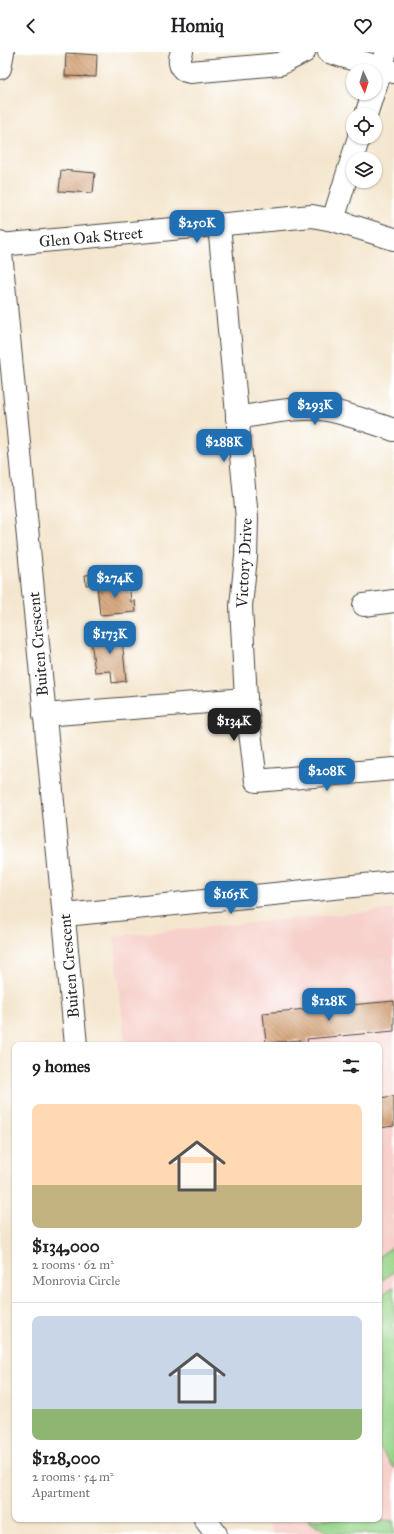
<!DOCTYPE html>
<meta charset="utf-8">
<style>
body{margin:0;font-family:"IM FELL Great Primer",serif;background:#f2f2f2;color:#202124;height:100vh;display:flex;flex-direction:column;font-size:15px;white-space:nowrap}
*{box-sizing:border-box;margin:0}
p{font-size:13px;color:#757577}
.icon{flex:none;width:22px;height:22px;fill:none;stroke:currentColor;stroke-width:2;stroke-linecap:round;stroke-linejoin:round}
.map{position:relative;flex:1;overflow:hidden}
.panel{position:absolute;left:12px;top:990px;width:370px;height:480px;display:flex;flex-direction:column;background:#fff;border-radius:8px;box-shadow:0 1px 3px #0004}
.panel>*{flex:none}
.needle{width:26px;rotate:176deg}
.fabs{position:absolute;left:346px;top:12px;display:grid;gap:8px}
.fabs a{display:grid;place-items:center;width:36px;height:36px;border-radius:50%;background:#fff;box-shadow:0 1px 3px #0004;font-size:20px}
.price{position:absolute;translate:-50% -34px;padding:0 9px;border-radius:8px;background:#1f6fb2;color:#fff;font-size:13px;line-height:26px;filter:drop-shadow(0 1px 2px #0008)}
.price::after{content:'';position:absolute;left:50%;top:24px;width:12px;height:9px;margin-left:-6px;background:inherit;clip-path:polygon(0 0,100% 0,50% 100%)}
.price.current{background:#222;color:#fff}
ul{padding:0;list-style:none}
li{display:grid;align-content:center;gap:8px;height:212px;padding:0 20px}
li+li{border-top:1px solid #e0e0e0}
li span{display:grid;place-items:center;height:124px;border-radius:8px;color:#555}
li>.icon{margin-inline-start:auto}
span .icon{width:72px;height:72px;fill:#fffc;stroke-width:1}
li b{font-size:17px}
h2{display:flex;justify-content:space-between;align-items:center;height:48px;padding:0 20px;font-size:17px}
header{display:flex;justify-content:space-between;align-items:center;height:52px;padding:0 20px;background:#fff;font-size:18px;font-weight:700}
.map>svg:first-child{display:block}
.built{fill:#f7d0cb}
.pitch{fill:#96d489;stroke:#60805a}
.building{fill:url(#building-back-hatch)}
.lines{fill:none;stroke-linecap:round;stroke-linejoin:round}
.minor-casing{stroke:#494743;stroke-width:24}
.tertiary-casing{stroke:#494743;stroke-width:24}
.minor{stroke:#fff;stroke-width:22}
.tertiary{stroke:#fff;stroke-width:22}
.labels{text-anchor:middle;dominant-baseline:central;stroke-width:4;stroke-linejoin:round;paint-order:stroke}
.street-label{font-size:16px;fill:#2b2b2b;stroke:#fff}
</style>
<header><svg class="icon" aria-label="back" viewBox="0 0 24 24"><path d="M15 5l-7 7 7 7"/></svg>Homiq<svg class="icon" aria-label="heart" viewBox="0 0 24 24"><path d="M12 20l-8-8c-3-5 5-10 8-4 3-6 11-1 8 4z"/></svg></header>
<div class="map">
<svg width="394" height="1482" viewBox="0 0 394 1482">
<defs>
<pattern id="building-back-hatch" width="6" height="6" patternUnits="userSpaceOnUse"><rect width="6" height="6" fill="#d09a6c"/><path d="M-1 5l2 2M0 0l6 6M5-1l2 2" fill="none" stroke="#a97e59"/></pattern>
</defs>
<rect width="100%" height="100%" fill="#fff"/>
<filter id="ink" filterUnits="userSpaceOnUse"><feTurbulence type="fractalNoise" baseFrequency=".025" numOctaves="2"/><feDisplacementMap in="SourceGraphic" scale="8" xChannelSelector="R" yChannelSelector="G"/><feConvolveMatrix kernelMatrix="1 2 1 2 8 2 1 2 1" color-interpolation-filters="sRGB"/></filter>
<filter id="wash" filterUnits="userSpaceOnUse"><feTurbulence type="fractalNoise" baseFrequency=".012" numOctaves="4" result="noise"/><feDisplacementMap in="SourceGraphic" scale="16" xChannelSelector="R" yChannelSelector="G"/><feGaussianBlur stdDeviation="0.9" result="paint"/><feColorMatrix in="noise" values="0 0 0 0 0 0 0 0 0 0 0 0 0 0 0 0 0 1.4 0 .05"/><feComposite in="paint" operator="in"/></filter>
<g filter="url(#wash)">
<rect width="100%" height="100%" fill="#f4e6ce"/>
<polygon class="built" points="394,857 394,1482 273,1482 264,1467 379,1467 379,993 125,993 114,884"/>
<g class="pitch">
<polygon points="394,1194 394,1220 379,1230 379,1204"/>
<polygon points="394,1234 394,1417 379,1395 379,1245"/>
<polygon points="307,1467 371,1467 394,1469 394,1482 330,1482"/>
</g>
<g id="blocks">
<g class="building">
<polygon points="66,1 97,3 96,25 65,24"/>
<polygon points="61,118 95,121 93,141 59,139"/>
<polygon points="104,521 105,531 86,533 85,523"/>
<polygon points="129,530 131,550 135,549 136,560 100,563 97,533"/>
<polygon points="121,575 126,629 112,631 111,619 95,620 91,588 105,587 104,577"/>
<polygon points="394,949 394,979 307,987 308,993 301,993 300,988 266,991 263,961"/>
<polygon points="394,1044 394,1074 379,1076 379,1046"/>
</g>
</g>
</g>
<g filter="url(#ink)">
<use href="#blocks" fill-opacity="0" stroke="#494743" stroke-width="1"/>
<g class="lines">
<g class="minor-casing">
<g id="minor">
<path d="M182,0C178,9 179,18 190,20L280,12L304,0"/>
<polyline points="329,0 394,20"/>
<polyline points="375,36 386,0"/>
<polyline points="366,63 373,41"/>
<polyline points="333,168 359,85"/>
<polyline points="219,173 247,466 246,505 241,554 246,647 256,729 394,717"/>
<polyline points="0,193 312,164 333,168 394,187"/>
<path d="M237,366C262,362 295,355 320,357C341,359 373,371 394,378"/>
<polyline points="364,553 394,549"/>
<polyline points="44,663 246,647"/>
<polyline points="65,863 394,830"/>
</g>
</g>
<g class="tertiary-casing">
<g id="tertiary">
<polyline points="0,16 3,0"/>
<polyline points="0,190 76,993"/>
<polyline points="205,1467 216,1482"/>
</g>
</g>
<use href="#minor" class="minor"/>
<use href="#tertiary" class="tertiary"/>
</g>
</g>
<g class="labels">
<g class="street-label">
<text transform="translate(91 185) rotate(-5)">Glen Oak Street</text>
<text transform="translate(244 511) rotate(-87)">Victory Drive</text>
<text transform="translate(38 592) rotate(-95)">Buiten Crescent</text>
<text transform="translate(69 914) rotate(-95)">Buiten Crescent</text>
</g>
</g>
</svg>
<div class="fabs">
<a><svg class="needle" viewBox="-14 -14 28 28"><path d="M0-13l5 13h-10z" fill="#e53935"/><path d="M0 13l5-13h-10z" fill="#757577"/></svg></a>
<a><svg class="icon" aria-label="locate" viewBox="0 0 24 24"><circle cx="12" cy="12" r="6"/><path d="M12 2v4M12 18v4M2 12h4M18 12h4"/></svg></a>
<a><svg class="icon" aria-label="layers" viewBox="0 0 24 24"><path d="M12 4l9 5-9 5-9-5zM3 14l9 5 9-5"/></svg></a>
</div>
<b class="price" style="left:197px;top:192px">$250K</b>
<b class="price" style="left:315px;top:374px">$293K</b>
<b class="price" style="left:224px;top:411px">$288K</b>
<b class="price" style="left:115px;top:547px">$274K</b>
<b class="price" style="left:110px;top:603px">$173K</b>
<b class="price current" style="left:234px;top:690px">$134K</b>
<b class="price" style="left:327px;top:740px">$208K</b>
<b class="price" style="left:231px;top:863px">$165K</b>
<b class="price" style="left:329px;top:970px">$128K</b>
<section class="panel">
<h2>9 homes<svg class="icon" aria-label="filters" viewBox="0 0 24 24"><path d="M4 7h16M4 17h16"/><circle cx="9" cy="7" r="2"/><circle cx="15" cy="17" r="2"/></svg></h2>
<ul>
<li><span style="background:linear-gradient(#ffd9b3 65%,#c2b280 0)"><svg class="icon" aria-label="home" viewBox="0 0 24 24"><path d="M3 11l9-7 9 7M6 9v11h12V9"/></svg></span><div><b>$134,000</b><p>2 rooms · 62 m²</p><p>Monrovia Circle</p></div></li>
<li><span style="background:linear-gradient(#c9d6e8 75%,#8fb573 0)"><svg class="icon" aria-label="home" viewBox="0 0 24 24"><path d="M3 11l9-7 9 7M6 9v11h12V9"/></svg></span><div><b>$128,000</b><p>2 rooms · 54 m²</p><p>Apartment</p></div></li>
</ul>
</section>
</div>
